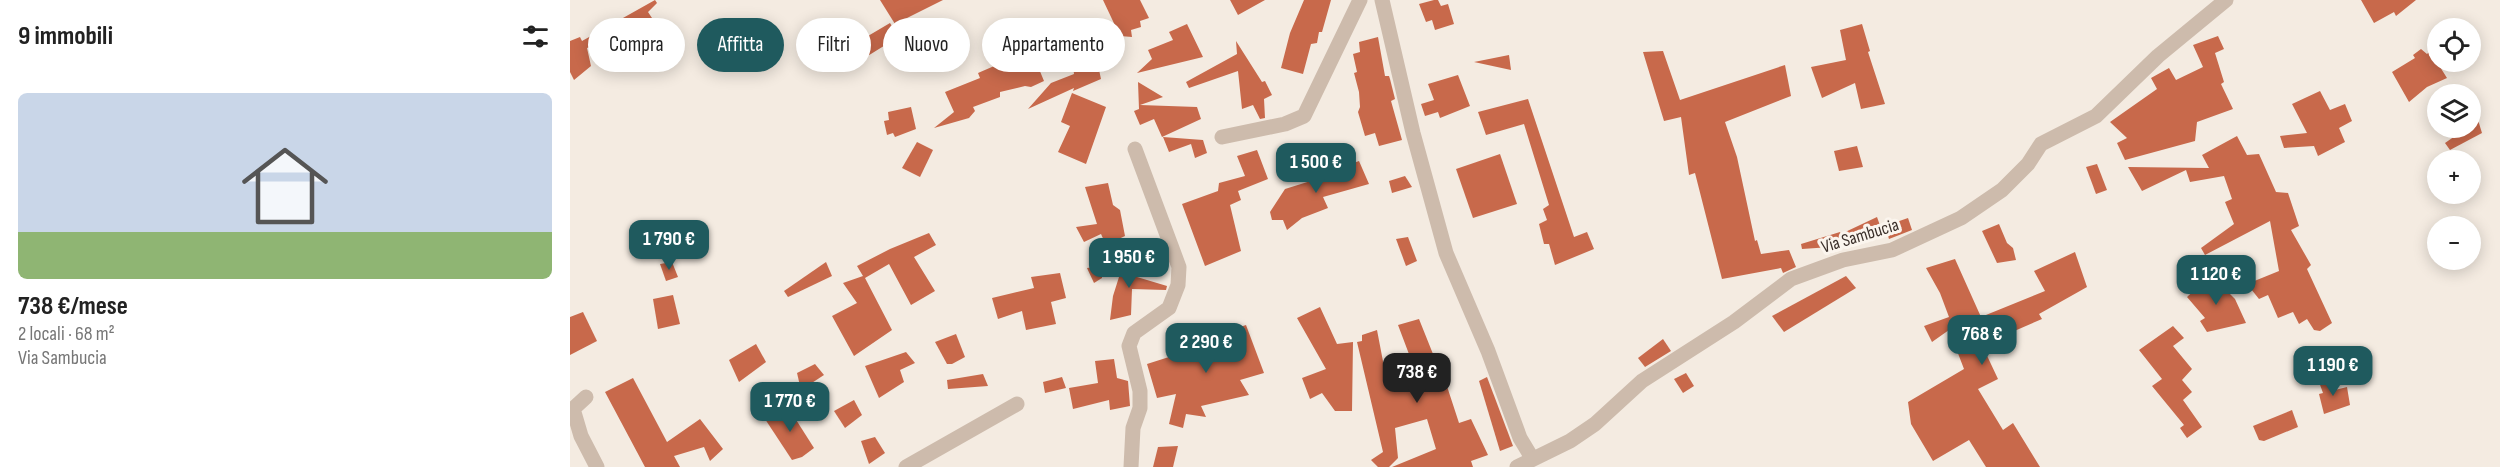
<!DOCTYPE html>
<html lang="it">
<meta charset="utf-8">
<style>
body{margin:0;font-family:"Sofia Sans Condensed",sans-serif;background:#f2f2f2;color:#222;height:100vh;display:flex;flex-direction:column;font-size:22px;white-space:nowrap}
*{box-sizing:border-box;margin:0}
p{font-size:20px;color:#767676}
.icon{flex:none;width:33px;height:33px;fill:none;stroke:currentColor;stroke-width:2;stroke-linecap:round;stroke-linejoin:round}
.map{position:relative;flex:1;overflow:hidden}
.details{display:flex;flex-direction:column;background:#fff;width:570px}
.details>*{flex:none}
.hud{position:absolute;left:18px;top:18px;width:570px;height:54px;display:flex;gap:12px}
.controls{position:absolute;left:1857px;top:18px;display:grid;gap:12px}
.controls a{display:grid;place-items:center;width:54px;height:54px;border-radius:50%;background:#fff;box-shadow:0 3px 15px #0003;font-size:30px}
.price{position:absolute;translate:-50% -51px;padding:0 14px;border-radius:12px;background:#1f5a5e;color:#fff;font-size:20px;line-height:39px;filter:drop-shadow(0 2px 3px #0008)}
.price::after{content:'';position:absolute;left:50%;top:36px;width:18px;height:14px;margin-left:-9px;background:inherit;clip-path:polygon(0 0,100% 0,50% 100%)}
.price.active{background:#222;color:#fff}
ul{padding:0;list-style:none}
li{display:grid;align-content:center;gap:12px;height:318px;padding:0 18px}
li span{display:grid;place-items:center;height:186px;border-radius:9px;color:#555}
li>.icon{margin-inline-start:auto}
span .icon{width:108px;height:108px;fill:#fffc;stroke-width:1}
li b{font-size:26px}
h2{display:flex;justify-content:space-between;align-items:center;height:72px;padding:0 18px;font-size:26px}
.chip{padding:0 21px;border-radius:27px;background:#fff;box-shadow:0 3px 15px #0003;font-size:21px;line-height:54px}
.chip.active{background:#1f5a5e;color:#fff}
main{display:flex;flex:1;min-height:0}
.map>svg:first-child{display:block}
.building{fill:#c8694b}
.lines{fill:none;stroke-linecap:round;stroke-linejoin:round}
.minor{stroke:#cdbbac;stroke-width:15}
.labels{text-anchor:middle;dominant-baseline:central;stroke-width:6;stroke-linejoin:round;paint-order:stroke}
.street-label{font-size:18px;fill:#3b302b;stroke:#fbf5ee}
</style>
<main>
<section class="details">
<h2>9 immobili<svg class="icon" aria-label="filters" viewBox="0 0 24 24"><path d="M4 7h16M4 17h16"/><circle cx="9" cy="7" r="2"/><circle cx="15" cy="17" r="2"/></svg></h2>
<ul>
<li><span style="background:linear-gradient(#c9d6e8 75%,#8fb573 0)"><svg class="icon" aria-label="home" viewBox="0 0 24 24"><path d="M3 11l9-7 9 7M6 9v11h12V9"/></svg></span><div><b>738 €/mese</b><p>2 locali · 68 m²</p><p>Via Sambucia</p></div></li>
</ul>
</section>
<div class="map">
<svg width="1930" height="467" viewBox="0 0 1930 467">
<rect width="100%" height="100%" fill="#f4ebe1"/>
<g class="building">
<polygon points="85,0 87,3 78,12 82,18 68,27 67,24 48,43 38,41 17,48 21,66 4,80 0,72 0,41 10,37 12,41"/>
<polygon points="310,0 373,0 325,24"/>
<polygon points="533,0 570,0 579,18 570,21 571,27 561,30 562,37 550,36"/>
<polygon points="660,0 695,0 668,15"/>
<polygon points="734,0 761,0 752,32 749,32 747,43 741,44 733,74 711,68 720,33"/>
<polygon points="864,0 868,0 871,6 878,4 884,24 865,30 862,20 856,22 849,4"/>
<polygon points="1791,0 1846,0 1826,16 1824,12 1804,23"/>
<polygon points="246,23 251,31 260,30 272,53 253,63 234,31"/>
<polygon points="320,23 332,42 319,50 317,44 288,62 281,46"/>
<polygon points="617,24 633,57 567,73 582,59 578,50 603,40 599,32"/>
<polygon points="1292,24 1300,51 1298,52 1315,104 1291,109 1285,83 1252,98 1241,67 1276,60 1270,30"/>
<polygon points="1648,36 1654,49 1645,53 1654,82 1651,84 1663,109 1627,122 1625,141 1555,160 1547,143 1557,138 1540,122 1587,89 1581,78 1599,68 1606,80 1633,67 1623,45"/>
<polygon points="808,37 815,76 819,76 820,79 825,99 821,101 832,140 809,146 805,133 795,136 788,112 790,107 789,92 784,73 787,72 783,54 790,52 789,42"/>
<polygon points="666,41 692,82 695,81 702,95 694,99 695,118 690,119 683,105 672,109 668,71 619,88 616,82 667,54"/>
<polygon points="1851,49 1857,54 1860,51 1877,78 1857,87 1839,102 1822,72 1845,58 1843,55"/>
<polygon points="525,51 531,79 503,91 504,88 458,109 481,83 504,74 503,66 512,63 512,53"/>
<polygon points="1093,51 1110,100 1215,65 1221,96 1155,122 1167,157 1185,241 1187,240 1191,254 1219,250 1226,267 1213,273 1211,268 1152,279 1125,173 1119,175 1111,117 1094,121 1073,52"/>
<polygon points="462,52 474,81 461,87 455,86 430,92 430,97 403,107 405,111 399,118 364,128 384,112 375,92 410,78 408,73 438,60 437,58"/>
<polygon points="939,55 941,70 904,62"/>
<polygon points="888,75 900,106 870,118 868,112 855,116 851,104 864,100 858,84"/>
<polygon points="568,82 593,97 570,105 627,107 631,119 592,137 584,119 570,125 564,111 569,109"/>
<polygon points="1750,91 1760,110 1775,104 1782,121 1769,128 1775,142 1748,156 1744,146 1714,148 1710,136 1737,133 1722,104"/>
<polygon points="502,93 536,107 516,164 488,152 500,126 491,122"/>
<polygon points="958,99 1004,237 1017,232 1024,249 985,265 979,244 974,244 969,224 977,220 973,209 979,205 954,124 916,135 908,112"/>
<polygon points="341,107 346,129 325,137 323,133 317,135 314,121 319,120 318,112"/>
<polygon points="1908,120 1912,133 1880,150 1875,143"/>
<polygon points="1667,136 1677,155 1689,154 1706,192 1718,193 1729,226 1721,230 1741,265 1737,269 1762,323 1750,331 1744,330 1737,319 1729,324 1723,312 1708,318 1698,295 1689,299 1677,284 1709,271 1700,221 1635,255 1631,248 1664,224 1655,202 1662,199 1654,176 1620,182 1616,170 1572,191 1558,167 1639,168 1632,155"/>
<polygon points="593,137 633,140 637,153 625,158 621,144 599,152"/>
<polygon points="347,142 363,150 350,177 332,168"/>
<polygon points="1287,146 1293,167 1269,171 1264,151"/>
<polygon points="687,150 698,179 668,191 671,200 660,205 671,251 635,266 612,204 648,191 649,183 675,176 667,156"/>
<polygon points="930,154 947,204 903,218 886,169"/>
<polygon points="789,161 799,184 753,197 758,208 732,218 717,230 713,220 702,220 700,212 715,189 763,174 762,171"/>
<polygon points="1527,164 1537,190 1526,194 1516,167"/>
<polygon points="835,176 842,187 822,193 819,181"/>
<polygon points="538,183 543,205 550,210 555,236 536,245 531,234 514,242 506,227 527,224 515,187"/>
<polygon points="1307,217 1313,234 1275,246 1232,249 1231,244 1270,232 1271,234"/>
<polygon points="1338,218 1342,230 1319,239 1315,226"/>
<polygon points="1429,224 1437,243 1443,248 1446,260 1427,263 1412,231"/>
<polygon points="359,233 366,245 344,257 365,291 341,305 319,264 295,278 322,330 284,356 262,316 287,303 273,283 293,276 287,266 320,249"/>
<polygon points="838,237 847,261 836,266 826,239"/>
<polygon points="1505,252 1517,287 1469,314 1472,319 1412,345 1428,379 1408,389 1433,430 1443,423 1470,467 1416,467 1399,440 1363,461 1341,424 1338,402 1394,369 1379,330 1362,342 1354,326 1379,317 1370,293 1356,268 1385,259 1411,317 1475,291 1464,271"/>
<polygon points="555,258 571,262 567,277 597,286 596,290 562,289 561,315 540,320 543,296"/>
<polygon points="102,262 108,277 96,281 90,264"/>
<polygon points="256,262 262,276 218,297 214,291"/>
<polygon points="532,266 532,278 524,283 517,268"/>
<polygon points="490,273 496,298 481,302 486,324 456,330 452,311 428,319 422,298 464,288 461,277"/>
<polygon points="1641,275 1665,299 1676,323 1637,332 1630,321 1635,318 1617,297"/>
<polygon points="1276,276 1286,288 1214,332 1202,316"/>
<polygon points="103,295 110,324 88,329 83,299"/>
<polygon points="750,307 767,344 783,342 782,411 765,411 752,393 740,399 732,378 756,369 727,318"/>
<polygon points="13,312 27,341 0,355 0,317"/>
<polygon points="849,319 865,359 872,355 880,372 872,371 889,423 901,419 918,455 901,461 903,467 822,467 866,449 857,419 825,428 828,458 819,467 808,467 801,460 813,452 787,342 792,341 792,335 807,330 816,377 845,370 828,325"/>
<polygon points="676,325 694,373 670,380 679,395 631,406 636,417 616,414 613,428 599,424 606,394 587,398 577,364 621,350 620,347 654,338 652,333"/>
<polygon points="1603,326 1614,338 1603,346 1622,369 1612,380 1622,392 1613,400 1632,427 1617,438 1610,428 1614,425 1582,386 1592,379 1569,350"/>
<polygon points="386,334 395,357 382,364 377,364 365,342"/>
<polygon points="1093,339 1101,351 1075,367 1068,358"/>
<polygon points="186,344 196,362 169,382 159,360"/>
<polygon points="336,352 345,363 330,370 334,382 309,398 295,366"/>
<polygon points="544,359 547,378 558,381 560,406 540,410 539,400 503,409 499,388 528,383 525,361"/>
<polygon points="245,364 254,375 231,390 227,373"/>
<polygon points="1116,373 1124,386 1113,393 1104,379"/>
<polygon points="413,374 418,386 378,389 377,380"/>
<polygon points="492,377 496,388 475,393 473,382"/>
<polygon points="917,377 943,446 930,451 909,381"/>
<polygon points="63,378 97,442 130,419 153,449 140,461 134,447 104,456 110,467 75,467 35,392"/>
<polygon points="1761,378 1765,390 1777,387 1780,405 1754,414 1749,394 1753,393 1749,382"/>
<polygon points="284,400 292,415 275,428 264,411"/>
<polygon points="216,404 244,448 232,457 222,460 195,419"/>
<polygon points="1722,410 1728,427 1694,441 1689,440 1683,426"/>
<polygon points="305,437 315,453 299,464 291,441"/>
<polygon points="608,446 603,467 583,467 588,447"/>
</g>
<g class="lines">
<g class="minor">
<polyline points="812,0 843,133 876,253 918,351 950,438 962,458"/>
<polyline points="652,137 715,124 734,116 790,0"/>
<polyline points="16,397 3,409 11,436 27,467"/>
<polyline points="336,467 447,404"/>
<polyline points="561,467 563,428 570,408 570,391 559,346 564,333 599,308 608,285 609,267 565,149"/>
<polyline points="947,467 1000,441 1025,424 1072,381 1164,322 1221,279 1273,260 1322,250 1391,218 1432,190 1458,164 1471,144 1526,116 1588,56 1656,0"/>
</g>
</g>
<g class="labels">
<g class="street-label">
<text transform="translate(1290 236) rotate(-17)">Via Sambucia</text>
</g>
</g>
</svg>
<div class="controls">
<a><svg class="icon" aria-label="locate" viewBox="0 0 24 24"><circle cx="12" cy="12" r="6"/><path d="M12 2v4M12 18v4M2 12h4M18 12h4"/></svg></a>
<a><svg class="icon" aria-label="layers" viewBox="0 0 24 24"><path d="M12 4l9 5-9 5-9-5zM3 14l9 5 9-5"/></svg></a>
<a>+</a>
<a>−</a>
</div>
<b class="price" style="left:746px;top:194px">1 500 €</b>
<b class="price" style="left:99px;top:271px">1 790 €</b>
<b class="price" style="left:559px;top:289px">1 950 €</b>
<b class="price" style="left:1646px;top:306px">1 120 €</b>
<b class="price" style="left:1412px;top:366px">768 €</b>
<b class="price" style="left:636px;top:374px">2 290 €</b>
<b class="price" style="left:1763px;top:397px">1 190 €</b>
<b class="price active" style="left:847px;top:404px">738 €</b>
<b class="price" style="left:220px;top:433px">1 770 €</b>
<div class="hud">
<a class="chip">Compra</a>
<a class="chip active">Affitta</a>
<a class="chip">Filtri</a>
<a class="chip">Nuovo</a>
<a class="chip">Appartamento</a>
</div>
</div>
</main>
